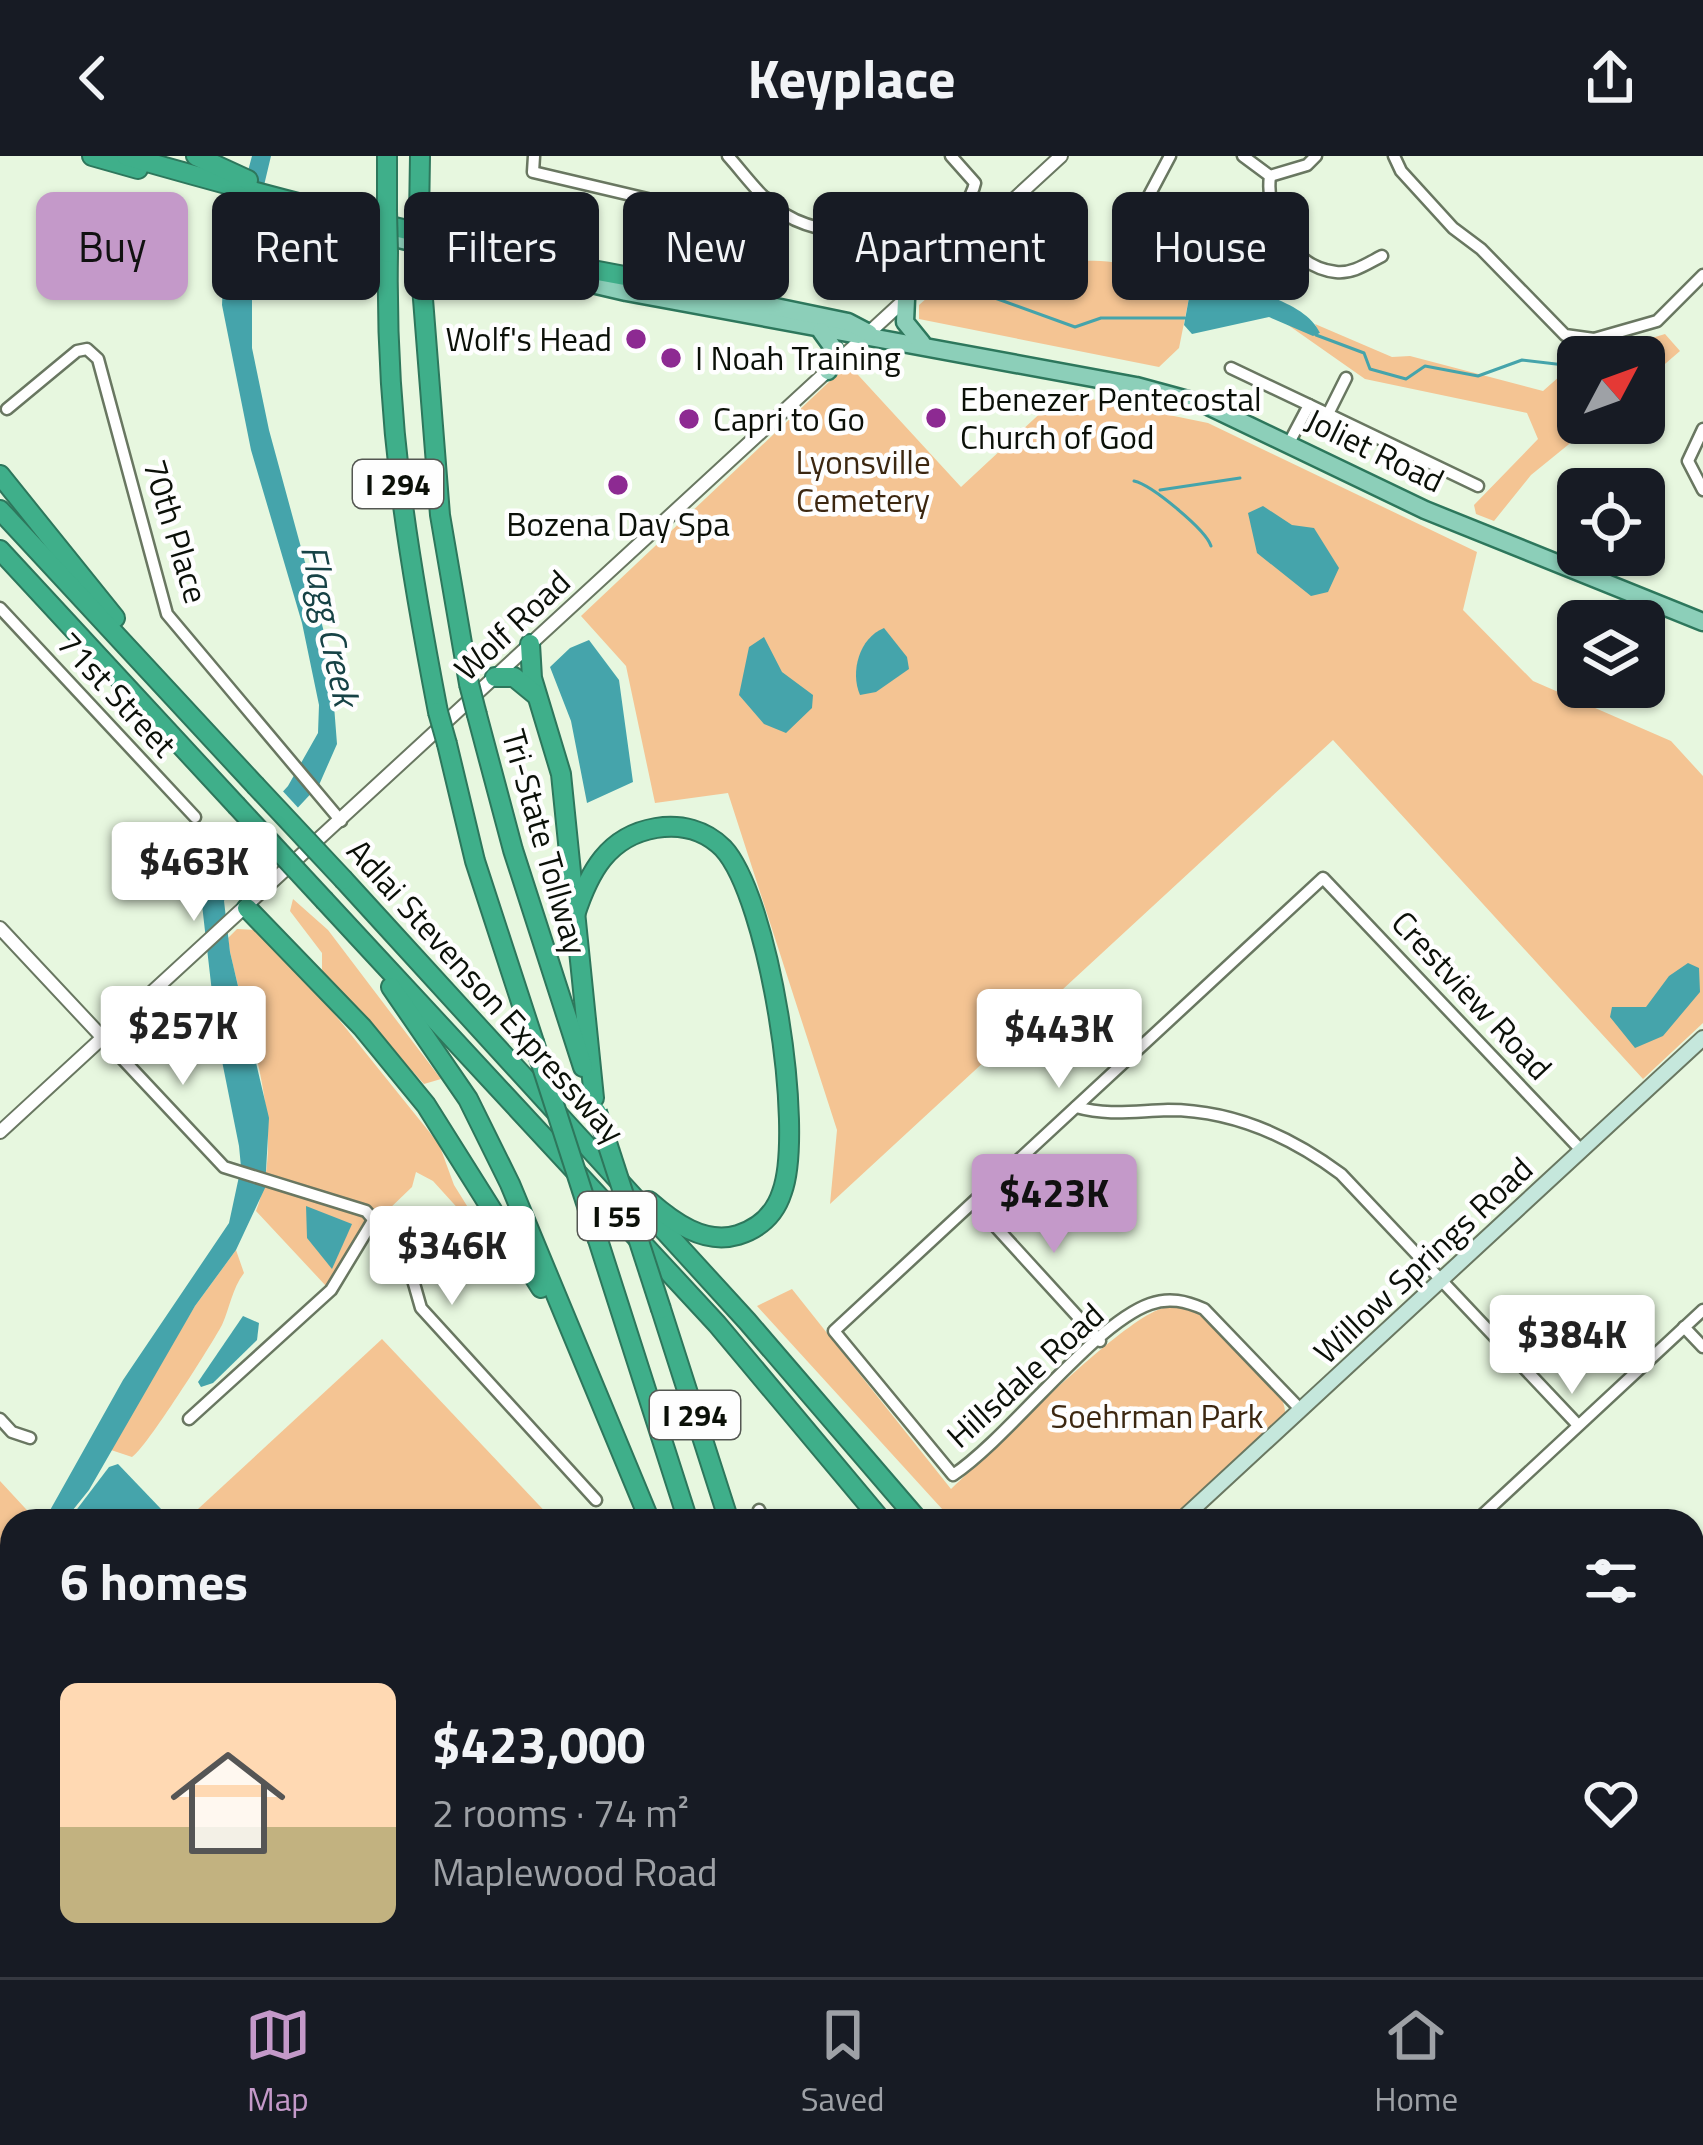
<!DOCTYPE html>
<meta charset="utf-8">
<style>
body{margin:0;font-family:"Titillium Web",sans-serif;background:#20242c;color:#f1f3f6;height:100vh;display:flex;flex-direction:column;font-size:45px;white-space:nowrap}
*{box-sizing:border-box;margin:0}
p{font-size:39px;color:#9ea1a6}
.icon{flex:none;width:66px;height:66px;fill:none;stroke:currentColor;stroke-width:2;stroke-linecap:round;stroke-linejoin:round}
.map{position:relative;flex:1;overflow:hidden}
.panel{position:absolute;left:0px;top:1353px;width:1704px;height:468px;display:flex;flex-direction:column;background:#171b24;border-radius:36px 36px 0 0;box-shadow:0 3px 9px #0004}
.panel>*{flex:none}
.guide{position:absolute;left:36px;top:36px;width:1632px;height:108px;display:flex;gap:24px}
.needle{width:78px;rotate:49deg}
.tools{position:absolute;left:1557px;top:180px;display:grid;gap:24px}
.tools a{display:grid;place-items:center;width:108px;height:108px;border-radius:18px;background:#171b24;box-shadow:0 3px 9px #0004;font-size:60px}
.price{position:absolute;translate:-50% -102px;padding:0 27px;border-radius:12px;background:#fff;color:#222;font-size:39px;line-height:78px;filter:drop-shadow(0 3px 6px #0008)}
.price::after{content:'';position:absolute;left:50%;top:72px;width:36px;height:27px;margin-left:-18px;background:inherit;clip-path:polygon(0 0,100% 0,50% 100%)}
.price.current{background:#c499c9;color:#111}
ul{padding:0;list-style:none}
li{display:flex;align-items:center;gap:36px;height:300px;padding:0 60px}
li+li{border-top:3px solid #363941}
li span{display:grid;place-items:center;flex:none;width:336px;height:240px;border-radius:18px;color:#555}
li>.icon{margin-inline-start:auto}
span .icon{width:144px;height:144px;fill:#fffc;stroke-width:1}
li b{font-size:51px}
h2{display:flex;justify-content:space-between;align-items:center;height:144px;padding:0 60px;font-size:51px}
.tag{padding:0 42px;border-radius:18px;background:#171b24;box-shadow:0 3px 9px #0004;font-size:42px;line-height:108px}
.tag.current{background:#c499c9;color:#111}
header{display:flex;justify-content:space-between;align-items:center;height:156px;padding:0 60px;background:#171b24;font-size:54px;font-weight:700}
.dock{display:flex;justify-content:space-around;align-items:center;height:168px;border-top:3px solid #363941;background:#171b24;font-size:33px;color:#9ea1a6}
.dock a{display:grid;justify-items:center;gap:6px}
.dock .current{color:#c499c9}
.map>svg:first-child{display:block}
.green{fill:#f4c493}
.water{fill:#45a4ab}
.pier{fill:#e7f7df}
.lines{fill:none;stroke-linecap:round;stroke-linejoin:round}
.stream{stroke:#45a4ab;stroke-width:3}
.minor-casing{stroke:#697761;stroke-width:15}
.tertiary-casing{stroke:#697761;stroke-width:16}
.secondary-casing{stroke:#697761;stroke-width:18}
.primary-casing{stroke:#2d775c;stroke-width:21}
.motorway-casing{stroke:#2d775c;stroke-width:22}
.minor{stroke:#fff;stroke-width:10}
.tertiary{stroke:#fff;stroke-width:12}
.secondary{stroke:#c5e7dc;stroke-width:14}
.primary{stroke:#8ccfb9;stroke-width:16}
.motorway{stroke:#3faf8a;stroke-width:18}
.motorway-bridge-casing{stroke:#2d775c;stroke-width:22;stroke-linecap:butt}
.motorway-bridge{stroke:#3faf8a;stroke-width:18}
.poi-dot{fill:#8d2a92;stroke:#fefefe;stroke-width:4.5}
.labels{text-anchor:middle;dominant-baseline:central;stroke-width:9;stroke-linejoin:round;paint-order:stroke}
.shield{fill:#fefefe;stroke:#545752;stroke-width:3}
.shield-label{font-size:30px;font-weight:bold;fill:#0b1008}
.poi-label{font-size:33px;fill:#0b1008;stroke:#fefefe;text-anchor:start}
.street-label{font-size:33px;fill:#0b1008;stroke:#fefefe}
.park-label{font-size:33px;fill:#3c2710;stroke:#fefefe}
.water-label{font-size:36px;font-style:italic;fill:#164245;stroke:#fefefe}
</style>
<header><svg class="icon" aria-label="back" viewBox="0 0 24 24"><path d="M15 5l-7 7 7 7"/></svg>Keyplace<svg class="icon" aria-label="share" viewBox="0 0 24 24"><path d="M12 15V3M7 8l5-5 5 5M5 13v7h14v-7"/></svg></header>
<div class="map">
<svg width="1703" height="1821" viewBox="0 0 1703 1821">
<rect width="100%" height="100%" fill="#e7f7df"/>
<g class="green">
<path d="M1027,54L1084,105C1126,102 1155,118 1189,142L1179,192L1159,211L919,163V149Z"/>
<polygon points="1315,168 1392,201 1410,200 1543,235 1578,204 1578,267 1595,267 1531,319 1494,365 1476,358 1474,349 1538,283 1527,257 1365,223 1288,169 1320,178"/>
<polygon points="1665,178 1680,195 1644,226 1644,201 1589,201"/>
<polygon points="848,208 961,331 1062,237 1208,267 1477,396 1463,454 1533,525 1671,585 1703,620 1703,867 1643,923 1333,584 830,1048 837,974 728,637 655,647 626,510 581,460"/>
<polygon points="293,743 328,774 441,923 424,928 322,815 322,797 290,755"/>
<path d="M237,773L256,774L332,855L439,988L454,1029L492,1090L433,1025L416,1016L412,1031L361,1080L326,1130L256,1055C288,973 248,879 230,796L228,782Z"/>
<path d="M236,1094L244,1117C232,1133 230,1151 222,1169C213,1186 145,1294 132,1301L108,1293L195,1150Z"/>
<path d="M792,1133L951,1333C987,1300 1132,1151 1169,1151C1200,1151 1217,1172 1237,1193C1252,1210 1286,1235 1285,1257L1168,1365H953L757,1150Z"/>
<polygon points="382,1183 554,1365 185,1365"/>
<polygon points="0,1325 37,1365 12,1365 12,1809 673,1809 661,1821 0,1821"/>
<polygon points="1703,1779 1703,1821 1648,1821 1647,1809 1692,1809 1692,1786"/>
<polygon points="988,1809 1045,1809 1032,1821 985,1821"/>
</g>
<g class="water">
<polygon points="252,0 271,0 252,80 252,192 269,274 330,498 337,588 319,629 233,721 224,745 230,796 269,962 265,1032 236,1094 195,1150 89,1334 64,1365 44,1365 123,1224 229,1067 241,1011 239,990 217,880 201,740 213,712 288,630 318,577 319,549 302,467 251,294 222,149 224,104"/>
<path d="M1215,123C1245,133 1306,145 1320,177L1313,180L1269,161L1192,178L1184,169L1189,142L1201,125Z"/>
<polygon points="1263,350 1292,369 1314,372 1339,412 1328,436 1311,440 1257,397 1248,357"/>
<path d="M884,472L907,501L909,513L876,536L860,539C850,516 859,482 884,472Z"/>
<polygon points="764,481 782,516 813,539 812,552 786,577 764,568 739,539 749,491"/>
<polygon points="589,484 619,524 633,626 587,647 571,565 550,511 570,492"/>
<polygon points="1688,807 1699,812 1700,836 1663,880 1635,892 1610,861 1612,851 1646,851 1669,820"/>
<polygon points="306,1050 352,1068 332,1113 307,1082"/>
<polygon points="243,1160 259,1167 257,1184 213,1227 201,1231 198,1226"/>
<polygon points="118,1308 162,1354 165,1365 68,1365 109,1311"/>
</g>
<polygon class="pier" points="279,631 302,656 262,699 239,675"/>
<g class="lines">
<g class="stream">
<polyline points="955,117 970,133 1075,171 1101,162 1185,162"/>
<polyline points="1316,179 1364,197 1370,213 1406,223 1425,210 1478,220 1522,204 1573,210 1578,216"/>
<path d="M1134,325C1152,329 1206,374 1211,390"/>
<polyline points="1160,334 1240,322"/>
</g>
<g class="minor-casing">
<g id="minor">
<polyline points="534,0 533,16 720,60 736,60 766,42"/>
<path d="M728,0C746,20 763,45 786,59C831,87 960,92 975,27L951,0"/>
<polyline points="1243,0 1270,20 1307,9 1316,0"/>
<polyline points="1394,0 1401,15 1453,72 1481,93 1565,179 1594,183 1657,165 1703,119"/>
<path d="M1270,20C1265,59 1290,111 1336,116C1353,118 1368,107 1382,100"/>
<polyline points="1144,49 1170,0"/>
<polyline points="936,71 957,95"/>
<polyline points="1231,212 1309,249 1290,285"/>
<polyline points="1309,249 1478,330"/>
<polyline points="7,253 77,195 87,193 98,203 167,458 341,665"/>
<polyline points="1328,258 1346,222"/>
<polyline points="1703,273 1688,305 1703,334"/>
<polyline points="0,452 195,661"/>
<polyline points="103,882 224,1011 366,1055 407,1103 421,1152 596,1344"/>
<path d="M1076,951C1109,960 1134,955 1168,954C1233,954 1290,980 1341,1018L1577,1268"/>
<polyline points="974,1047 1100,1185"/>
<polyline points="1684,1171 1703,1191"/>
<path d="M1301,1254L1204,1153C1186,1145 1169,1141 1150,1148C1093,1168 1010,1281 953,1319L834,1175L1323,722L1581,994"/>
<polyline points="0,1263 12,1276 30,1282"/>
<polyline points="189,1263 331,1134 374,1063"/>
<polyline points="759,1354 764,1365"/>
<polyline points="1476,1365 1703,1154"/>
<polyline points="1692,1411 1703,1400"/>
<polyline points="1692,1614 1703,1626"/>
<polyline points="1692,1658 1703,1648"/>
<polyline points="1331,1809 1342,1821"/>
<polyline points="1515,1821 1528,1809"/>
</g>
</g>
<g class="tertiary-casing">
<g id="tertiary">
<polyline points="0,772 103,882"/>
<polyline points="0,976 1061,0"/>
</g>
</g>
<g class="secondary-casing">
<g id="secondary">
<polyline points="1180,1365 1703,882"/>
<polyline points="689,1821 702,1809"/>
</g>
</g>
<g class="primary-casing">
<g id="primary">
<polyline points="304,61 626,136 1136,230 1206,249 1425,354 1703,466"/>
<polyline points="630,121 848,166 869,177"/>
<polyline points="906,143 905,166 922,187"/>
<polyline points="821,175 834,193 828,215"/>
</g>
</g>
<g class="motorway-casing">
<g id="motorway">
<polyline points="92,0 138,13"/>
<path d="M126,0C293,48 459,90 630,121"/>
<polyline points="196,0 248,24"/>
<polyline points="387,0 387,55"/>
<polyline points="419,63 420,0"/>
<path d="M388,97C385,262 407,395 438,556"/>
<polyline points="420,105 440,359 469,528"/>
<polyline points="0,319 115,462"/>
<polyline points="0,354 255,629"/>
<polyline points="0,394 236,649"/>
<polyline points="530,488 532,522 561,618 594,942"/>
<polyline points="495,521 514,521 536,539"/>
<polyline points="477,559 513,694 583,911"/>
<polyline points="447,588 475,705 534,886"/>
<polyline points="344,724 747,1165 919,1365"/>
<polyline points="325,745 717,1168 882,1365"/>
<polyline points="247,752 362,871 426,949 541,1132"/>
<path d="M575,759C589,716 608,680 656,672C681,668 705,674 723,692C769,741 805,973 782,1036C775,1058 760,1072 738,1079C704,1089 673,1066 649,1045"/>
<polyline points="391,831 468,943 510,1028 650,1365"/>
<polyline points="598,1084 688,1365"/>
<polyline points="661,1153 729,1365"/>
<polyline points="828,1809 832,1821"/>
<polyline points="871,1809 875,1821"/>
<polyline points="1240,1809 1251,1821"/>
<polyline points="1280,1809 1291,1821"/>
<polyline points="1070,1821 1138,1811 1181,1821"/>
</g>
</g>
<use href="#minor" class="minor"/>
<use href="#tertiary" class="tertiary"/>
<use href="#secondary" class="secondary"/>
<use href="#primary" class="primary"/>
<use href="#motorway" class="motorway"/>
<g class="motorway-bridge-casing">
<g id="motorway-bridge">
<polyline points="387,55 388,97"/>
<polyline points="419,63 420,105"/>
<polyline points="469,528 477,559"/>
<polyline points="438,556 447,588"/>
<polyline points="255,629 344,724"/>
<polyline points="236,649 325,745"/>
<polyline points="534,886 598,1084"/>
<polyline points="597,956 661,1153"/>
</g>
</g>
<use href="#motorway-bridge" class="motorway-bridge"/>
</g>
<g class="poi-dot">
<circle cx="636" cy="183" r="12"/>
<circle cx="671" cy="202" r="12"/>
<circle cx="936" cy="262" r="12"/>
<circle cx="689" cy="263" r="12"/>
<circle cx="618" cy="329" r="12"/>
</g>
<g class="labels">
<g class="shield">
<rect x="353" y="304" width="90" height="48" rx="9"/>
<rect x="578" y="1036" width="78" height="48" rx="9"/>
<rect x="650" y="1235" width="90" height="48" rx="9"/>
</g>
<g class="shield-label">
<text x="398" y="328">I 294</text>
<text x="617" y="1060">I 55</text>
<text x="695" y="1259">I 294</text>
</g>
<g class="poi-label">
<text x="612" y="183" text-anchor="end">Wolf's Head</text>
<text x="695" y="202">I Noah Training</text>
<text x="960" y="243">Ebenezer Pentecostal<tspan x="960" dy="38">Church of God</tspan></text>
<text x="713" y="263">Capri to Go</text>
<text x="618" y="368" text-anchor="middle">Bozena Day Spa</text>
</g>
<g class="street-label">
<text transform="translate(1375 294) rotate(26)">Joliet Road</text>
<text transform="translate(176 375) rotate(73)">70th Place</text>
<text transform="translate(512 469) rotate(-43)">Wolf Road</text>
<text transform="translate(117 538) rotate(47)">71st Street</text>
<text transform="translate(545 686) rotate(74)">Tri-State Tollway</text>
<text transform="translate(486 835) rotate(48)">Adlai Stevenson Expressway</text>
<text transform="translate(1472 839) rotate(47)">Crestview Road</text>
<text transform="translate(1423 1104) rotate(-43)">Willow Springs Road</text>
<text transform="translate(1025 1219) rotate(-42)">Hillsdale Road</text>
</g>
<g class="park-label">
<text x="863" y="306">Lyonsville<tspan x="863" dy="38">Cemetery</tspan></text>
<text x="1157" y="1260">Soehrman Park</text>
</g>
<g class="water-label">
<text transform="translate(331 469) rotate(78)">Flagg Creek</text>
</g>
</g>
</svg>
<div class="tools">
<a><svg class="needle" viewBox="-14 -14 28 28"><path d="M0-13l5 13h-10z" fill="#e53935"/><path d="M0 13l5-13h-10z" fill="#9ea1a6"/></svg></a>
<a><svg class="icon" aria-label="locate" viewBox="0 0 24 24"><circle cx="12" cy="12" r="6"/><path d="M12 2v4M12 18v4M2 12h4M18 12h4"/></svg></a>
<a><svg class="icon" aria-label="layers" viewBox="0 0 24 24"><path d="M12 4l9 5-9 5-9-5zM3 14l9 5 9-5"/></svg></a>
</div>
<b class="price" style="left:194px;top:768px">$463K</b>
<b class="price" style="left:183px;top:932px">$257K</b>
<b class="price" style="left:1059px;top:935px">$443K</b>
<b class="price current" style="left:1054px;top:1100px">$423K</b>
<b class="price" style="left:452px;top:1152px">$346K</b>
<b class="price" style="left:1572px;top:1241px">$384K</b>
<div class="guide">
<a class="tag current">Buy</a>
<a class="tag">Rent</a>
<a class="tag">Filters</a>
<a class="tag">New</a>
<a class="tag">Apartment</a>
<a class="tag">House</a>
</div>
<section class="panel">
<h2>6 homes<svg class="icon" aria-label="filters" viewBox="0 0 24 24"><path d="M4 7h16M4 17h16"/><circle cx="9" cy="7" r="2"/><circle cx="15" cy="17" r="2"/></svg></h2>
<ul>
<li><span style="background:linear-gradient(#ffd9b3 60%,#c2b280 0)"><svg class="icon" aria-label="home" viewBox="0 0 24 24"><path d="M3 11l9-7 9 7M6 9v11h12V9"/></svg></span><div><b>$423,000</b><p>2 rooms · 74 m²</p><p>Maplewood Road</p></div><svg class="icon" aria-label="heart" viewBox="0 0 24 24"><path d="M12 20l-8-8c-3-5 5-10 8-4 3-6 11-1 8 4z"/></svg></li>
</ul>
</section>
</div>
<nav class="dock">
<a class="current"><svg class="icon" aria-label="map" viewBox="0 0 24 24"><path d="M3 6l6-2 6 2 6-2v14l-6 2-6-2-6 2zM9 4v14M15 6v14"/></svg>Map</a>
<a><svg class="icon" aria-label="saved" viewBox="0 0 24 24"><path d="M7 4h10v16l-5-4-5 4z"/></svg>Saved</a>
<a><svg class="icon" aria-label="home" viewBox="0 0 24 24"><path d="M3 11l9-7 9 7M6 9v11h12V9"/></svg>Home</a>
</nav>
